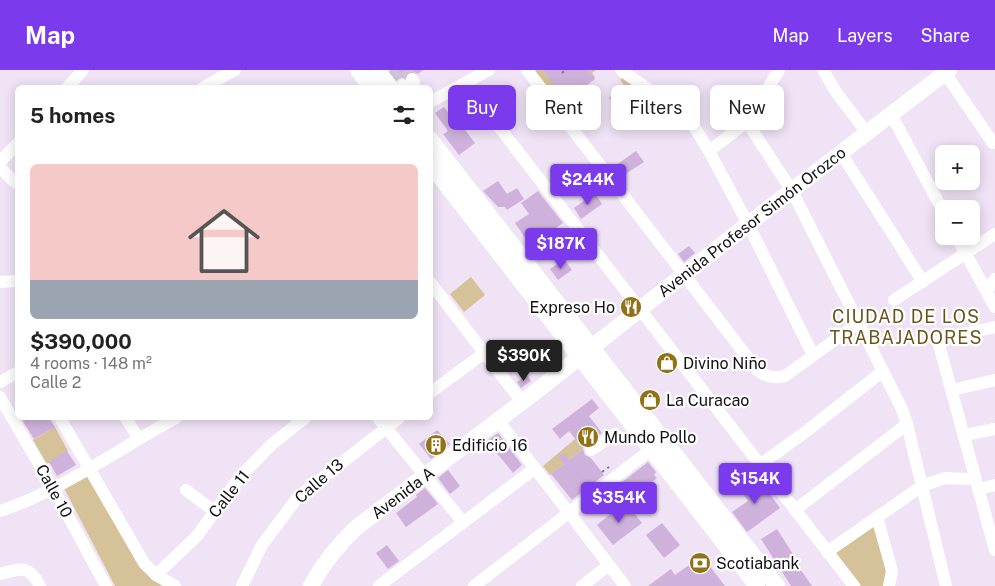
<!DOCTYPE html>
<meta charset="utf-8">
<style>
body{margin:0;font-family:"Public Sans",sans-serif;background:#f2f2f2;color:#222;height:100vh;display:flex;flex-direction:column;font-size:19px;white-space:nowrap}
*{box-sizing:border-box;margin:0}
p{font-size:16px;color:#767676}
.icon{flex:none;width:28px;height:28px;fill:none;stroke:currentColor;stroke-width:2;stroke-linecap:round;stroke-linejoin:round}
.map{position:relative;flex:1;overflow:hidden}
.side{position:absolute;left:15px;top:15px;width:418px;height:335px;display:flex;flex-direction:column;background:#fff;border-radius:8px;box-shadow:0 2px 12px #0003}
.side>*{flex:none}
.top-card{position:absolute;left:448px;top:15px;width:472px;height:45px;display:flex;gap:10px}
.tools{position:absolute;left:935px;top:75px;display:grid;gap:10px}
.tools a{display:grid;place-items:center;width:45px;height:45px;border-radius:8px;background:#fff;box-shadow:0 2px 12px #0003;font-size:25px}
.price{position:absolute;translate:-50% -42px;padding:0 11px;border-radius:5px;background:#7c3aed;color:#fff;font-size:16px;line-height:32px;filter:drop-shadow(0 1px 2px #0008)}
.price::after{content:'';position:absolute;left:50%;top:30px;width:15px;height:11px;margin-left:-8px;background:inherit;clip-path:polygon(0 0,100% 0,50% 100%)}
.price.active{background:#222;color:#fff}
ul{padding:0;list-style:none}
li{display:grid;align-content:center;gap:10px;height:265px;padding:0 15px}
li span{display:grid;place-items:center;height:155px;border-radius:8px;color:#555}
li>.icon{margin-inline-start:auto}
span .icon{width:90px;height:90px;fill:#fffc;stroke-width:1}
li b{font-size:21px}
h2{display:flex;justify-content:space-between;align-items:center;height:60px;padding:0 15px;font-size:21px}
.chip{padding:0 18px;border-radius:8px;background:#fff;box-shadow:0 2px 12px #0003;font-size:18px;line-height:45px}
.chip.active{background:#7c3aed;color:#fff}
header{display:flex;align-items:center;gap:30px;box-sizing:border-box;height:70px;padding:0 25px;background:#7c3aed;color:#fff}
header strong{font-size:24px}
nav{display:flex;gap:28px;margin-inline-start:auto;font-size:18px}
.map>svg:first-child{display:block}
.green{fill:#d5c299}
.building{fill:#cfb2dc}
.lines{fill:none;stroke-linecap:round;stroke-linejoin:round}
.minor-tunnel{stroke:#cec3d3;stroke-width:12;stroke-dasharray:12 6;stroke-linecap:butt}
.path{stroke:#7c7480;stroke-width:2;stroke-dasharray:2.5 4;stroke-linecap:butt}
.minor{stroke:#fff;stroke-width:12}
.major{stroke:#fff;stroke-width:16}
.labels{text-anchor:middle;dominant-baseline:central;stroke-width:4.5;stroke-linejoin:round;paint-order:stroke}
.street-label{font-size:16px;fill:#130f15;stroke:#fff}
.poi-label{font-size:16px;fill:#130f15;stroke:#fff;text-anchor:start}
.neighbourhood-label{font-size:18px;letter-spacing:1px;fill:#6b541a;stroke:#fff}
</style>
<header>
<strong>Map</strong>
<nav><a>Map</a><a>Layers</a><a>Share</a></nav>
</header>
<div class="map">
<svg width="995" height="516" viewBox="0 0 995 516">
<rect width="100%" height="100%" fill="#efe3f5"/>
<g class="green">
<polygon points="534,0 596,0 592,3 595,7 565,29 575,42 570,46"/>
<polygon points="624,7 636,15 612,31 609,28 624,15 620,10"/>
<polygon points="593,18 601,27 580,43 572,33"/>
<polygon points="471,207 485,225 464,242 450,224"/>
<polygon points="55,357 68,381 47,394 33,370"/>
<polygon points="575,369 583,379 550,405 543,396"/>
<polygon points="92,404 164,516 115,516 64,418"/>
<polygon points="872,448 889,490 885,516 861,516 831,478"/>
</g>
<g class="building">
<polygon points="390,0 423,0 418,4 412,1 408,2 404,7 397,9"/>
<polygon points="543,0 588,0 595,9 566,31"/>
<polygon points="444,37 457,54 459,52 475,73 459,85 443,64 448,61 435,43"/>
<polygon points="636,81 644,92 624,105 616,95"/>
<polygon points="597,104 604,114 595,121 587,111"/>
<polygon points="498,111 507,124 517,118 524,129 507,140 505,137 498,137 483,121"/>
<polygon points="538,121 563,153 530,175 515,153 529,144 521,133"/>
<polygon points="595,123 602,134 581,149 574,138"/>
<polygon points="689,176 695,183 684,192 678,184"/>
<polygon points="564,189 572,200 558,210 550,199"/>
<polygon points="527,305 531,311 521,318 517,312"/>
<polygon points="592,329 599,338 589,346 602,363 586,373 583,379 569,361 560,369 552,359"/>
<polygon points="21,348 49,348 55,357 34,369"/>
<polygon points="437,360 450,374 431,389 419,374"/>
<polygon points="498,363 522,395 513,403 487,371"/>
<polygon points="583,379 585,385 591,388 604,405 572,430 551,404 564,394 558,387 564,383 569,390"/>
<polygon points="67,381 76,395 57,406 49,392"/>
<polygon points="648,392 656,402 654,405 657,408 633,428 621,413"/>
<polygon points="448,400 460,416 450,424 438,408"/>
<polygon points="757,406 780,438 747,462 732,442 748,431 739,418"/>
<polygon points="425,418 438,434 406,457 396,443 417,427 416,425"/>
<polygon points="625,432 642,453 613,475 597,455"/>
<polygon points="662,453 680,475 664,488 646,465"/>
<polygon points="777,459 800,495 798,496 812,516 791,516 761,469"/>
<polygon points="387,475 399,491 388,499 376,483"/>
<polygon points="702,486 725,516 648,516 671,499 675,505"/>
</g>
<g class="lines">
<g class="minor-tunnel">
<polyline points="391,0 403,15"/>
<polyline points="405,0 412,9"/>
</g>
<g class="path">
<polyline points="562,3 565,0"/>
<polyline points="577,16 583,23"/>
<polyline points="602,402 609,397"/>
</g>
<g class="minor">
<path d="M527,0L758,301C766,307 774,309 785,306L858,253"/>
<polyline points="621,0 688,47 709,81 748,154 813,285"/>
<polyline points="823,0 836,22 867,63"/>
<polyline points="945,3 993,73"/>
<polyline points="412,9 414,12"/>
<polyline points="465,13 854,516"/>
<polyline points="403,15 404,18"/>
<polyline points="67,18 83,0"/>
<polyline points="202,18 235,0"/>
<polyline points="430,32 489,0"/>
<polyline points="891,44 944,143"/>
<polyline points="747,52 792,121 901,337 907,354 946,516"/>
<polyline points="709,81 747,52 779,0"/>
<polyline points="841,83 923,212"/>
<polyline points="0,92 18,73"/>
<polyline points="0,97 11,109 18,114"/>
<polyline points="956,166 995,237"/>
<polyline points="0,212 18,211"/>
<polyline points="430,212 522,332"/>
<polyline points="987,221 995,209"/>
<polyline points="894,230 995,164"/>
<polyline points="995,257 943,268 940,271 939,275 995,480"/>
<polyline points="0,312 18,302"/>
<polyline points="952,320 995,310"/>
<polyline points="430,323 484,283"/>
<polyline points="0,327 53,418 106,516"/>
<polyline points="60,348 144,493 156,505 175,516"/>
<polyline points="126,348 138,368"/>
<polyline points="378,348 462,451"/>
<polyline points="498,350 625,516"/>
<polyline points="965,365 995,359"/>
<polyline points="591,380 615,364"/>
<polyline points="760,395 808,360 883,301"/>
<polyline points="978,419 995,415"/>
<polyline points="186,420 214,441"/>
<polyline points="795,440 907,354"/>
<path d="M0,441C63,420 118,379 176,348"/>
<polyline points="877,447 892,501 889,516"/>
<polyline points="827,482 922,416 945,408 967,409 975,407"/>
<path d="M0,504C21,498 29,495 40,516"/>
<polyline points="156,505 197,466 239,408 272,374 305,348"/>
<polyline points="242,516 262,475 298,427 399,348"/>
<polyline points="379,516 534,399"/>
<polyline points="474,516 658,374"/>
<polyline points="582,516 609,495"/>
</g>
<g class="major">
<polyline points="358,0 371,18"/>
<polyline points="377,0 391,18"/>
<polyline points="430,69 777,516"/>
<polyline points="430,94 757,516"/>
<path d="M311,516C323,493 338,475 357,457L534,323L748,154L949,0"/>
</g>
</g>
<defs>
<g id="restaurant-disc" transform="scale(1.125)"><circle r="9.5" fill="#927117" stroke="#fff"/><path d="M-5-6h1v4h1v-4h1v4h1v-4h1v5L-1.5 .5V6h-2V.5L-5-1ZM5-6V6H3V1.5H1.5Q1.5-4 5-6Z" fill="#fff"/></g>
<g id="shop-disc" transform="scale(1.125)"><circle r="9.5" fill="#927117" stroke="#fff"/><path d="M-5-2.5h2.3a2.7 3.5 0 0 1 5.4 0H5L5.5 6h-11ZM-1.5-2.5h3a1.5 2.3 0 0 0-3 0Z" fill="#fff"/></g>
<g id="building-disc" transform="scale(1.125)"><circle r="9.5" fill="#927117" stroke="#fff"/><path d="M-4-6H4V6H1V3H-1V6H-4ZM-2.5-4.3h1.7v1.8h-1.7ZM.8-4.3h1.7v1.8H.8ZM-2.5-1h1.7V.8h-1.7ZM.8-1h1.7V.8H.8Z" fill="#fff"/></g>
<g id="bank-disc" transform="scale(1.125)"><circle r="9.5" fill="#927117" stroke="#fff"/><path d="M-6-4H6V4H-6ZM0-2.3a2.3 2.3 0 1 0 0 4.6a2.3 2.3 0 1 0 0-4.6Z" fill="#fff"/></g>
</defs>
<g fill-rule="evenodd">
<use href="#restaurant-disc" x="631" y="237"/>
<use href="#shop-disc" x="667" y="293"/>
<use href="#shop-disc" x="650" y="330"/>
<use href="#restaurant-disc" x="588" y="367"/>
<use href="#building-disc" x="436" y="375"/>
<use href="#bank-disc" x="700" y="493"/>
</g>
<g class="labels">
<g class="street-label">
<text transform="translate(752 152) rotate(-38)">Avenida Profesor Simón Orozco</text>
<text transform="translate(319 411) rotate(-41)">Calle 13</text>
<text transform="translate(54 421) rotate(61)">Calle 10</text>
<text transform="translate(403 423) rotate(-37)">Avenida A</text>
<text transform="translate(229 424) rotate(-52)">Calle 11</text>
</g>
<g class="poi-label">
<text x="615" y="237" text-anchor="end">Expreso Ho</text>
<text x="683" y="293">Divino Niño</text>
<text x="666" y="330">La Curacao</text>
<text x="604" y="367">Mundo Pollo</text>
<text x="452" y="375">Edificio 16</text>
<text x="716" y="493">Scotiabank</text>
</g>
<g class="neighbourhood-label">
<text x="906" y="246">CIUDAD DE LOS<tspan x="906" dy="21">TRABAJADORES</tspan></text>
</g>
</g>
</svg>
<div class="tools">
<a>+</a>
<a>−</a>
</div>
<b class="price" style="left:588px;top:136px">$244K</b>
<b class="price" style="left:561px;top:200px">$187K</b>
<b class="price active" style="left:524px;top:312px">$390K</b>
<b class="price" style="left:755px;top:435px">$154K</b>
<b class="price" style="left:619px;top:454px">$354K</b>
<div class="top-card">
<a class="chip active">Buy</a>
<a class="chip">Rent</a>
<a class="chip">Filters</a>
<a class="chip">New</a>
</div>
<section class="side">
<h2>5 homes<svg class="icon" aria-label="filters" viewBox="0 0 24 24"><path d="M4 7h16M4 17h16"/><circle cx="9" cy="7" r="2"/><circle cx="15" cy="17" r="2"/></svg></h2>
<ul>
<li><span style="background:linear-gradient(#f6c9c9 75%,#9aa5b1 0)"><svg class="icon" aria-label="home" viewBox="0 0 24 24"><path d="M3 11l9-7 9 7M6 9v11h12V9"/></svg></span><div><b>$390,000</b><p>4 rooms · 148 m²</p><p>Calle 2</p></div></li>
</ul>
</section>
</div>
